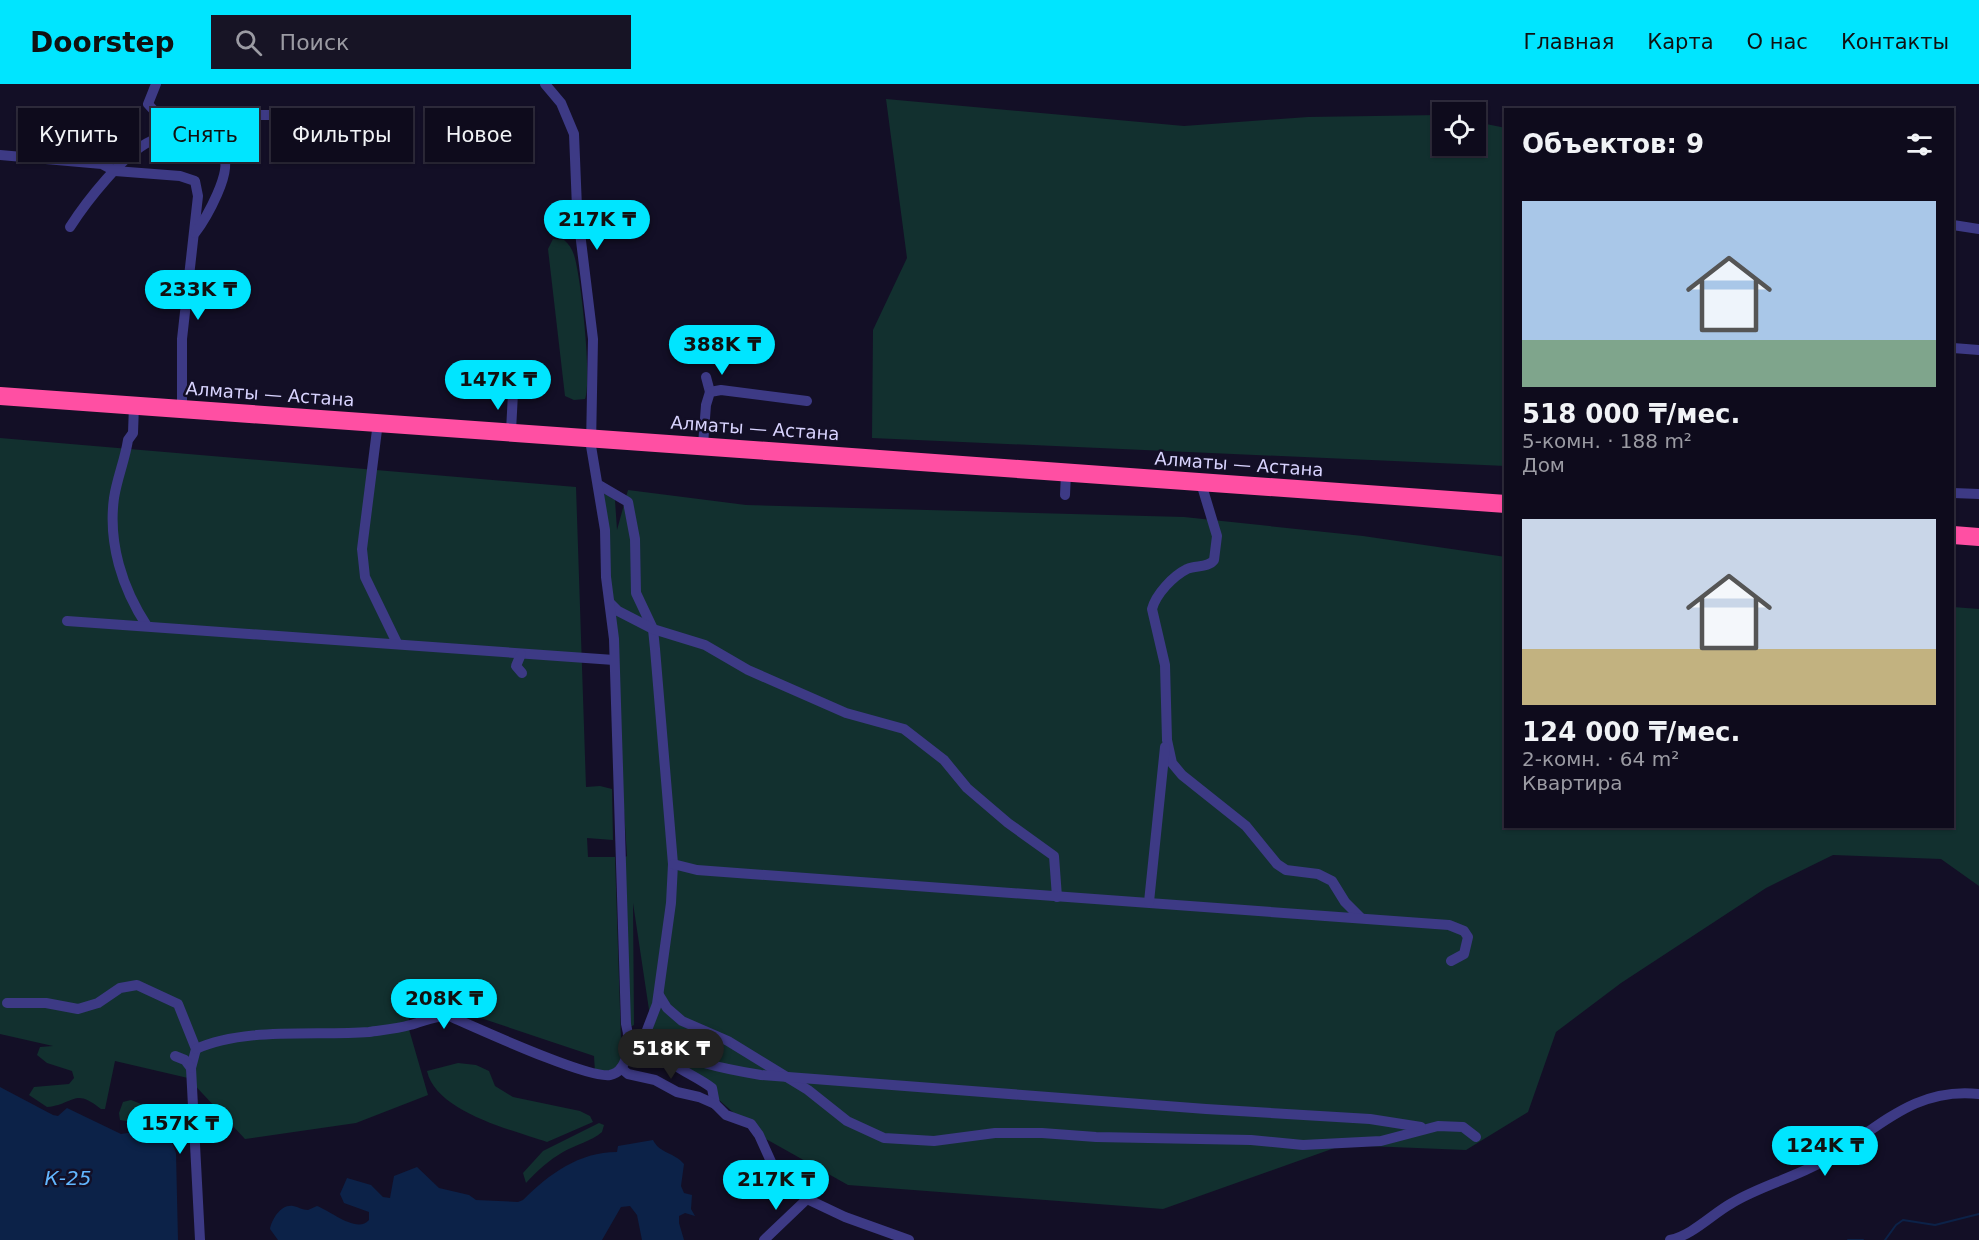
<!DOCTYPE html>
<html lang="ru">
<meta charset="utf-8">
<style>
body{margin:0;font-family:"DejaVu Sans",sans-serif;background:#171425;color:#f1f3f6;height:100vh;display:flex;flex-direction:column;font-size:22px;white-space:nowrap}
*{box-sizing:border-box;margin:0}
p{font-size:20px;color:#9b9ba3}
.icon{flex:none;width:33px;height:33px;fill:none;stroke:currentColor;stroke-width:2;stroke-linecap:round;stroke-linejoin:round}
.map{position:relative;flex:1;overflow:hidden}
.drawer{position:absolute;left:1504px;top:24px;width:450px;height:720px;display:flex;flex-direction:column;background:#0e0b1c;border-radius:0px;box-shadow:0 2px 4px #0004,0 0 0 2px #2e2b3b}
.drawer>*{flex:none}
.top-card{position:absolute;left:18px;top:24px;width:570px;height:54px;display:flex;gap:12px}
.buttons{position:absolute;left:1432px;top:18px;display:grid;gap:12px}
.buttons a{display:grid;place-items:center;width:54px;height:54px;border-radius:0px;background:#0e0b1c;box-shadow:0 2px 4px #0004,0 0 0 2px #2e2b3b;font-size:30px}
.price{position:absolute;translate:-50% -51px;padding:0 14px;border-radius:21px;background:#00e5ff;color:#111;font-size:20px;line-height:39px;filter:drop-shadow(0 2px 3px #0008)}
.price::after{content:'';position:absolute;left:50%;top:36px;width:18px;height:14px;margin-left:-9px;background:inherit;clip-path:polygon(0 0,100% 0,50% 100%)}
.price.active{background:#222;color:#fff}
ul{padding:0;list-style:none}
li{display:grid;align-content:center;gap:12px;height:318px;padding:0 18px}
li span{display:grid;place-items:center;height:186px;border-radius:0px;color:#555}
li>.icon{margin-inline-start:auto}
span .icon{width:108px;height:108px;fill:#fffc;stroke-width:1}
li b{font-size:26px}
h2{display:flex;justify-content:space-between;align-items:center;height:72px;padding:0 18px;font-size:26px}
.chip{padding:0 21px;border-radius:0px;background:#0e0b1c;box-shadow:0 2px 4px #0004,0 0 0 2px #2e2b3b;font-size:21px;line-height:54px}
.chip.active{background:#00e5ff;color:#111}
header{display:flex;align-items:center;gap:36px;box-sizing:border-box;height:84px;padding:0 30px;background:#00e5ff;color:#111}
header strong{font-size:28px}
nav{display:flex;gap:33px;margin-inline-start:auto;font-size:21px}
.search{width:420px;height:54px;background:#171425;display:flex;align-items:center;gap:15px;box-sizing:border-box;padding:0 21px;border-radius:0px;color:#9b9ba3;font-size:22px}
.map>svg:first-child{display:block}
.green{fill:#12302f}
.water{fill:#0c2248}
.lines{fill:none;stroke-linecap:round;stroke-linejoin:round}
.stream{stroke:#0c2248;stroke-width:2}
.street{stroke:#3d3a85;stroke-width:10}
.highway{stroke:#ff4fa3;stroke-width:18}
.labels{text-anchor:middle;dominant-baseline:central;stroke-width:5;stroke-linejoin:round;paint-order:stroke}
.street-label{font-size:18px;fill:#d9d4ff;stroke:#130f26}
.water-label{font-size:20px;font-style:italic;fill:#62b6ff;stroke:#130f26}
</style>
<header>
<strong>Doorstep</strong>
<div class="search"><svg class="icon" aria-label="search" viewBox="0 0 24 24"><circle cx="10" cy="10" r="6"/><path d="M15 15l6 6"/></svg>Поиск</div>
<nav><a>Главная</a><a>Карта</a><a>О нас</a><a>Контакты</a></nav>
</header>
<div class="map">
<svg width="1979" height="1156" viewBox="0 0 1979 1156">
<rect width="100%" height="100%" fill="#130f26"/>
<g class="green">
<polygon points="886,15 1184,42 1308,33 1440,31 1443,31 1443,62 1476,62 1476,38 1506,44 1506,382 872,354 873,246 907,174"/>
<path d="M553,155L564,156C569,160 572,165 574,171C581,192 592,297 585,315L574,316L565,312L548,165Z"/>
<path d="M0,354L576,403L586,703L600,702L612,705L613,756L587,754L588,773H615L621,956L620,977L614,987L595,988L594,972L412,911L408,942L428,1011L356,1039L245,1055L188,994L115,977L105,1025H101C74,1003 75,1020 47,1023L29,1011L34,1003L69,1000L74,994L72,987L47,979L37,971L40,963L53,962L0,950Z"/>
<polygon points="598,406 615,416 617,446 628,406 746,421 1184,433 1363,452 1506,473 1506,742 1953,742 1953,523 1979,525 1979,802 1941,775 1833,771 1766,804 1621,899 1556,948 1528,1028 1466,1066 1343,1061 1163,1125 848,1101 759,1051 654,959 633,819 634,941 628,944 624,774 627,772 614,576"/>
<path d="M458,979L476,981L489,987L495,1002L513,1013L580,1027L590,1032L593,1038L547,1058C512,1046 436,1028 427,987Z"/>
<polygon points="131,1016 164,1029 161,1043 120,1036 119,1029 123,1018"/>
<path d="M599,1039L604,1041L602,1048C590,1058 577,1060 563,1068C549,1076 537,1087 526,1099L523,1089L543,1067Z"/>
</g>
<g class="water">
<polygon points="0,1003 53,1031 58,1032 67,1024 121,1050 153,1045 170,1054 176,1069 178,1156 0,1156"/>
<path d="M653,1056C660,1070 674,1068 684,1080L681,1102L684,1109L692,1111L691,1125L695,1132L685,1129L679,1132V1139L684,1156H642L637,1131L630,1122L621,1123L602,1156H278L270,1145C272,1135 281,1120 293,1122C299,1123 302,1126 308,1126L317,1122C331,1127 357,1150 369,1136V1128L344,1119L340,1110L347,1094L371,1101L383,1113L390,1114L394,1092L417,1083L439,1104L469,1111L476,1116L518,1118L523,1116C549,1090 579,1068 617,1068L618,1062Z"/>
</g>
<g class="lines">
<g class="stream">
<polyline points="1848,1156 1863,1156"/>
<polyline points="1885,1156 1896,1141 1903,1136 1935,1141 1979,1130"/>
</g>
<g class="street">
<polyline points="156,0 148,20 158,31 296,31 367,41 383,47"/>
<polyline points="202,61 207,32"/>
<polyline points="0,71 102,80 115,87 180,92 195,97 198,112 182,255 182,325"/>
<polyline points="1953,141 1979,145"/>
<path d="M70,143C86,118 124,69 151,57C164,52 179,56 192,59C201,61 215,63 222,70C235,85 205,136 195,149"/>
<polyline points="1953,264 1979,266"/>
<polyline points="706,293 710,308"/>
<path d="M134,321L133,349L128,356C125,376 117,394 114,414C108,459 122,504 147,542"/>
<polyline points="378,338 362,465 365,493 397,559"/>
<polyline points="511,347 513,309"/>
<polyline points="703,361 706,321 710,308 721,306 807,317"/>
<path d="M1201,399L1217,452L1214,476C1208,484 1196,481 1187,485C1173,492 1156,510 1152,525L1165,581L1167,656L1172,679L1182,691L1246,742L1277,780L1286,786L1318,790L1332,797L1345,818L1361,834"/>
<polyline points="599,401 628,418 635,455 636,509 653,545 655,565 673,780 671,819 657,920 647,946"/>
<polyline points="1953,409 1979,410"/>
<polyline points="1065,411 1066,389"/>
<polyline points="610,519 618,527 653,545 705,561 748,586 846,629 904,645 944,676 967,704 1008,739 1054,772 1057,813"/>
<polyline points="67,537 614,576"/>
<polyline points="521,570 516,582 522,589"/>
<polyline points="673,780 697,786 1449,841 1464,847 1468,853 1464,870 1451,877"/>
<polyline points="1149,818 1165,663"/>
<polyline points="659,911 667,924 682,937 728,957 808,1006 847,1037 884,1054 934,1057 995,1049 1042,1049 1096,1053 1251,1056 1303,1061 1381,1057 1438,1042 1463,1043 1476,1053"/>
<polyline points="7,919 46,919 78,925 98,919 120,904 137,901 178,920 196,965 191,984 200,1156"/>
<path d="M653,957C685,977 724,985 761,991L1206,1025L1370,1035L1421,1043"/>
<path d="M655,961C668,983 692,989 712,1004L715,1020"/>
<path d="M196,965C244,943 315,952 369,948C382,946 396,945 410,941C423,938 435,931 449,932C477,944 587,995 610,991C630,987 630,954 626,940L614,555L606,493L605,446L591,362L593,255L577,124L574,50L561,19L545,0"/>
<polyline points="175,972 185,976 191,984"/>
<polyline points="621,984 628,990 655,996 677,1008 699,1013 715,1020 726,1031 751,1040 759,1051 777,1091 797,1103 807,1115 845,1133 909,1156"/>
<polyline points="764,1156 807,1115"/>
<path d="M1670,1156C1693,1151 1712,1130 1732,1119C1756,1104 1789,1095 1816,1081C1872,1053 1908,1002 1979,1010"/>
</g>
<g class="highway">
<polyline points="0,312 1506,420"/>
<polyline points="1953,451 1979,453"/>
</g>
</g>
<g class="labels">
<g class="street-label">
<text transform="translate(270 310) rotate(4)">Алматы — Астана</text>
<text transform="translate(755 344) rotate(4)">Алматы — Астана</text>
<text transform="translate(1239 380) rotate(4)">Алматы — Астана</text>
</g>
<g class="water-label">
<text x="68" y="1094">К-25</text>
</g>
</g>
</svg>
<div class="buttons">
<a><svg class="icon" aria-label="locate" viewBox="0 0 24 24"><circle cx="12" cy="12" r="6"/><path d="M12 2v4M12 18v4M2 12h4M18 12h4"/></svg></a>
</div>
<b class="price" style="left:597px;top:167px">217K ₸</b>
<b class="price" style="left:198px;top:237px">233K ₸</b>
<b class="price" style="left:722px;top:292px">388K ₸</b>
<b class="price" style="left:498px;top:327px">147K ₸</b>
<b class="price" style="left:444px;top:946px">208K ₸</b>
<b class="price active" style="left:671px;top:996px">518K ₸</b>
<b class="price" style="left:180px;top:1071px">157K ₸</b>
<b class="price" style="left:1825px;top:1093px">124K ₸</b>
<b class="price" style="left:776px;top:1127px">217K ₸</b>
<div class="top-card">
<a class="chip">Купить</a>
<a class="chip active">Снять</a>
<a class="chip">Фильтры</a>
<a class="chip">Новое</a>
</div>
<section class="drawer">
<h2>Объектов: 9<svg class="icon" aria-label="filters" viewBox="0 0 24 24"><path d="M4 7h16M4 17h16"/><circle cx="9" cy="7" r="2"/><circle cx="15" cy="17" r="2"/></svg></h2>
<ul>
<li><span style="background:linear-gradient(#a9c7e8 75%,#7fa58c 0)"><svg class="icon" aria-label="home" viewBox="0 0 24 24"><path d="M3 11l9-7 9 7M6 9v11h12V9"/></svg></span><div><b>518 000 ₸/мес.</b><p>5-комн. · 188 m²</p><p>Дом</p></div></li>
<li><span style="background:linear-gradient(#c9d6e8 70%,#c2b280 0)"><svg class="icon" aria-label="home" viewBox="0 0 24 24"><path d="M3 11l9-7 9 7M6 9v11h12V9"/></svg></span><div><b>124 000 ₸/мес.</b><p>2-комн. · 64 m²</p><p>Квартира</p></div></li>
</ul>
</section>
</div>
